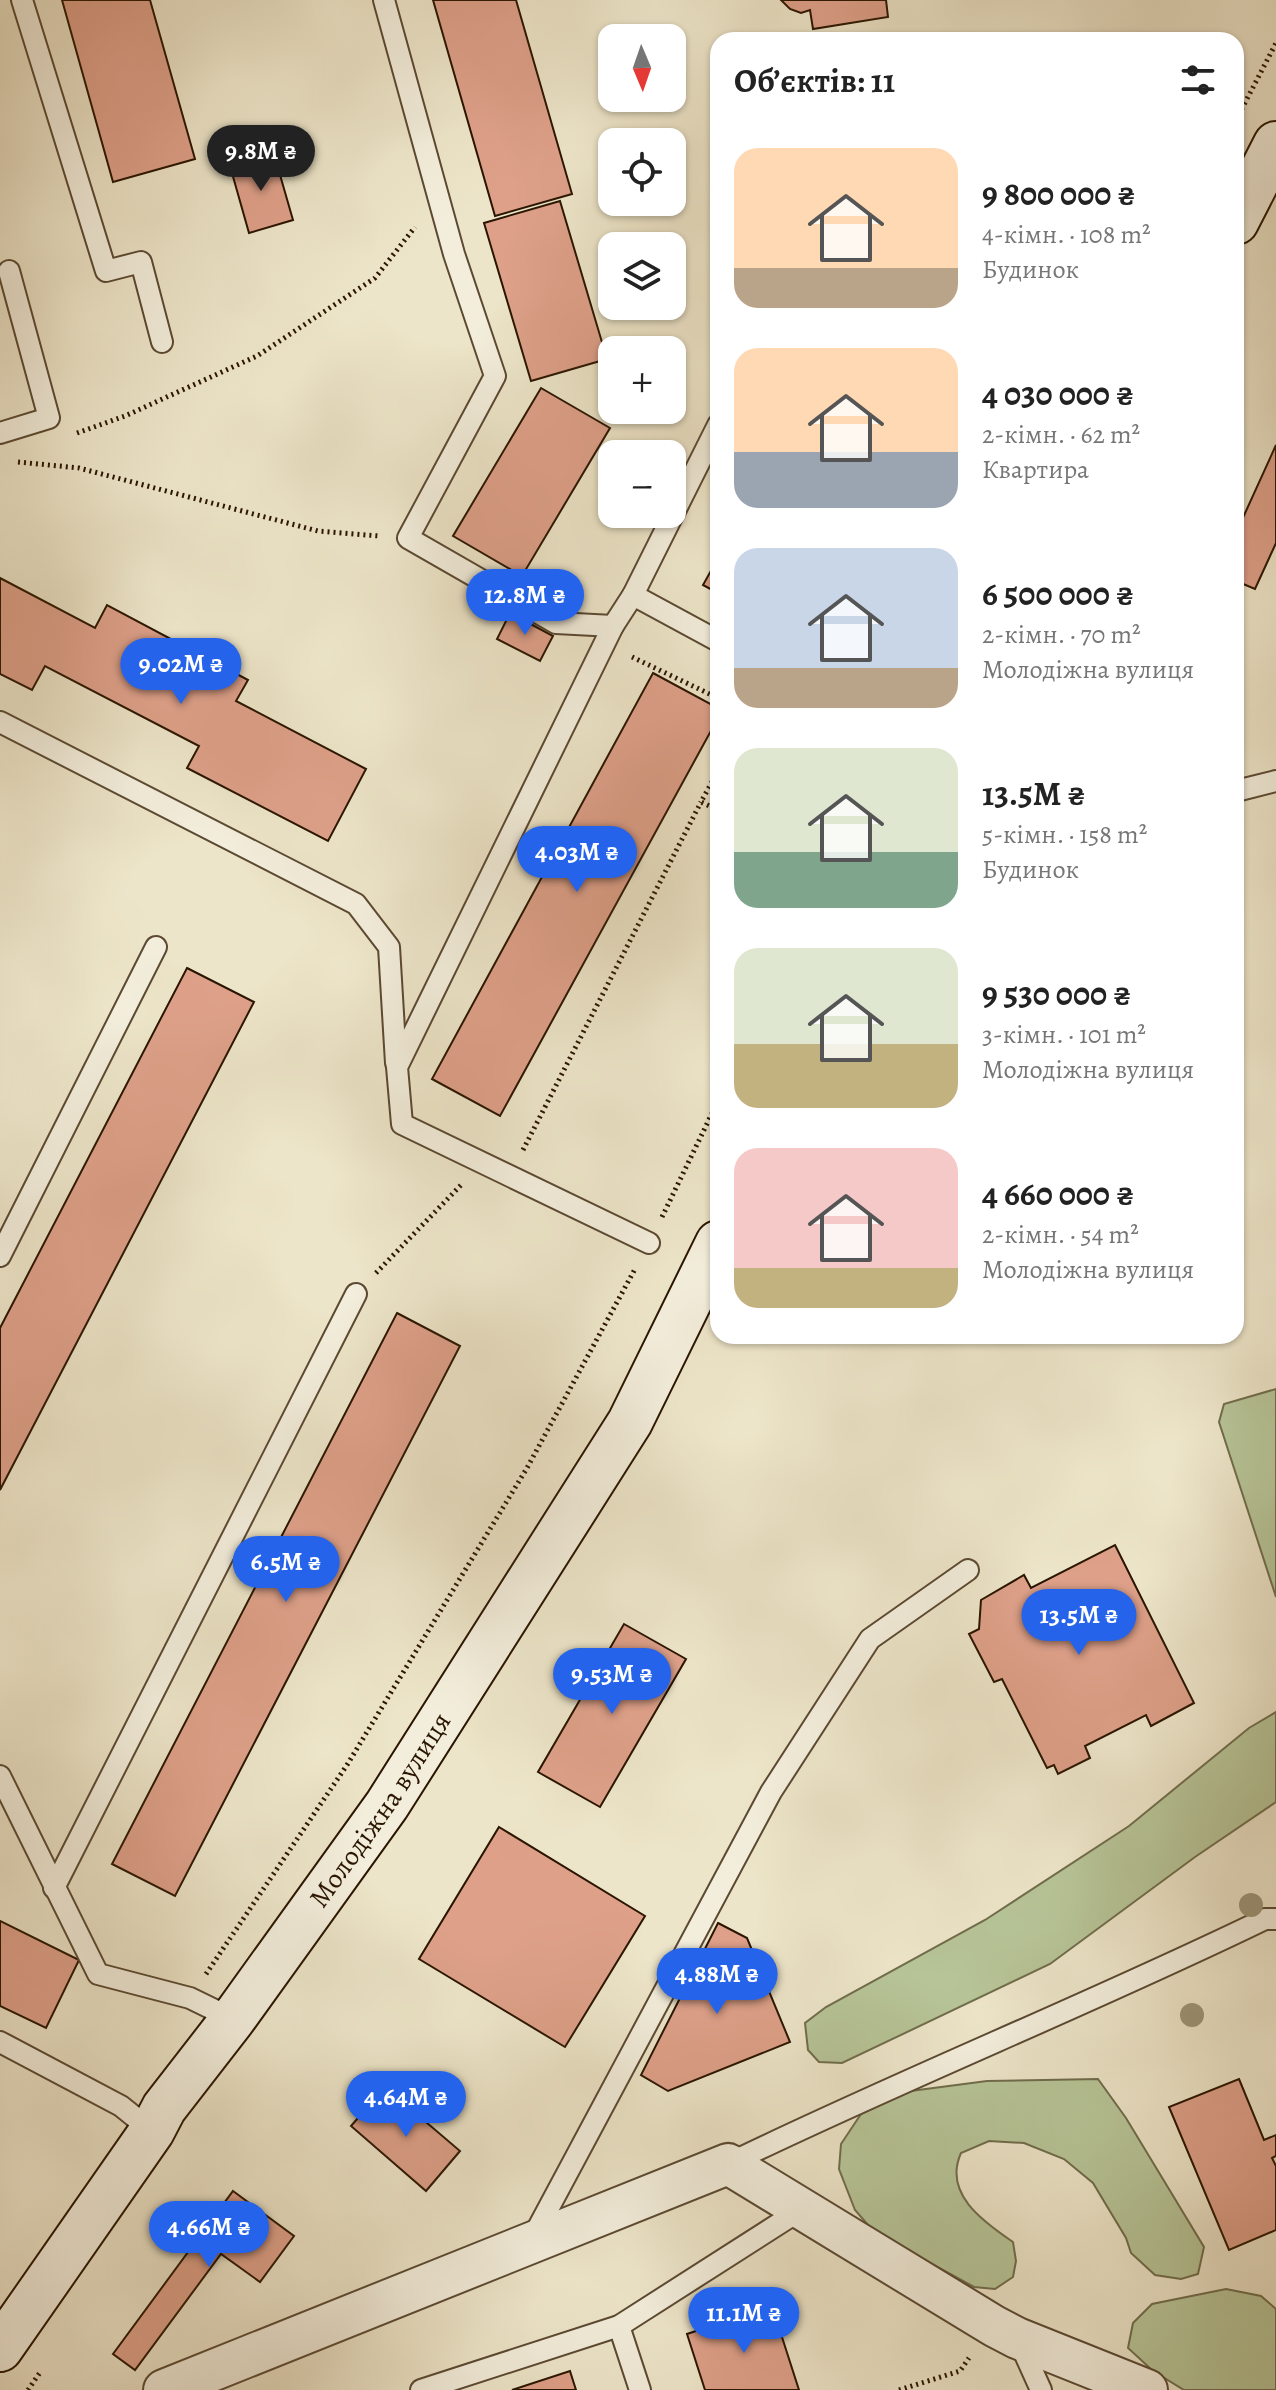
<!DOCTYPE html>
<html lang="uk">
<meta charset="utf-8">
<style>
body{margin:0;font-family:Alegreya,serif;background:#f6f6f6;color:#222;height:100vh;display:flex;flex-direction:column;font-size:30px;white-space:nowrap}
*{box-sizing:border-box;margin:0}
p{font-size:26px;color:#767676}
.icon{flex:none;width:44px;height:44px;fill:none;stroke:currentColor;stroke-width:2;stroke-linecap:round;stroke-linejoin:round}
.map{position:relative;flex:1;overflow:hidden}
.side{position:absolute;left:710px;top:32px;width:534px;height:1312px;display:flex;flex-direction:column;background:#fff;border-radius:24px;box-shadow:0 2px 6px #0004}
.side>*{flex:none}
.needle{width:52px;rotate:178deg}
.controls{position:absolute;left:598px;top:24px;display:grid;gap:16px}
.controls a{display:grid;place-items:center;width:88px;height:88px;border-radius:16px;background:#fff;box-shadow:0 2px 6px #0004;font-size:40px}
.price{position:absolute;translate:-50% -68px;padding:0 18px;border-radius:28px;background:#2563eb;color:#fff;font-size:26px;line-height:52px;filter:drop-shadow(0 2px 4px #0008)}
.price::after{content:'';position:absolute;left:50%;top:48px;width:24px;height:18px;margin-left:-12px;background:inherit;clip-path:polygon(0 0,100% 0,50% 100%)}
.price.on{background:#222;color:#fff}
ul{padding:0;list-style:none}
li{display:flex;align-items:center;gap:24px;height:200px;padding:0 24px}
li span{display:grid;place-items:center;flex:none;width:224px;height:160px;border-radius:24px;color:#555}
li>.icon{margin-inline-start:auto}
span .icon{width:96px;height:96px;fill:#fffc;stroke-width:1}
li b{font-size:34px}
h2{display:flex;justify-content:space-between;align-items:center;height:96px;padding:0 24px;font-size:34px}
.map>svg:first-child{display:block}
.green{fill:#b7c598;stroke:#706d4c;stroke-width:2}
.building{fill:#dea089;stroke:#2a1500;stroke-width:2}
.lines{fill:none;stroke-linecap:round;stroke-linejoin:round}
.lane-casing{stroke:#5b4932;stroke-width:24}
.street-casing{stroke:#5b4932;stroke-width:44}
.secondary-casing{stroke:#2a1500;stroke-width:48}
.path{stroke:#2a1500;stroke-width:5;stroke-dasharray:2 4;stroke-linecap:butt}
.lane{stroke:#f3eedc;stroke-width:20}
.street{stroke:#f3eedc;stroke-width:40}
.secondary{stroke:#f3eedc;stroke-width:44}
.tree{fill:#9d9578}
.labels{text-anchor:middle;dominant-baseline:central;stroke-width:7;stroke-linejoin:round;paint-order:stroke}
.street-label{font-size:28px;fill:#2a1500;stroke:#f3eedc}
</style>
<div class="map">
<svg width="1276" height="2390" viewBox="0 0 1276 2390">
<rect width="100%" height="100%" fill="#ede5c9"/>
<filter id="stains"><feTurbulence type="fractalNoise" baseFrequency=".0025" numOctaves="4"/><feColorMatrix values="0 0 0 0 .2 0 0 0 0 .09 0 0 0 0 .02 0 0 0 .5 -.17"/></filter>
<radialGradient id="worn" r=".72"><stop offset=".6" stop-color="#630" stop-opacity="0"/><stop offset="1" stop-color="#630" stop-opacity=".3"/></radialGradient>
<g class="green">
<polygon points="1276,1389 1276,1597 1219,1422 1224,1404"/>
<polygon points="1276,1712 1276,1802 1195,1857 1050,1964 842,2063 819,2062 808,2050 805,2023 826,2007 985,1920 1129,1826 1249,1728"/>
<path d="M1098,2079L1126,2118L1204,2247L1198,2274L1181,2279L1155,2275L1131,2253L1126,2238L1093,2183L1064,2159L1024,2143L989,2141L961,2153C943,2193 982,2221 1013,2242L1016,2261L1013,2277L995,2289L974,2287L875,2233L855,2210L839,2169L841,2144L861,2114L903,2092L987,2081Z"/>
<polygon points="1226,2289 1261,2296 1276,2309 1276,2390 1184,2390 1153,2371 1128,2348 1133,2323 1152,2304"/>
</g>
<g class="building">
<polygon points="62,0 150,0 195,159 113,182"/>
<polygon points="433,0 516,0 572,194 495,216"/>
<polygon points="781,0 886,0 888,17 813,29 810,10 801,13 790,9"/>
<polygon points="274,154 293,220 249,233 230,166"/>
<polygon points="560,201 607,359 531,381 484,223"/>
<polygon points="541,388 610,428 522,576 453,536"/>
<polygon points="1276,445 1276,543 1255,589 1236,581 1236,533"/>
<polygon points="718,558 718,593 703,585"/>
<polygon points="0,578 95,628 107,605 248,680 236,701 366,769 328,841 187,768 199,746 45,666 32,690 0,674"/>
<polygon points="510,613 553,636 540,661 497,639"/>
<polygon points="653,673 718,708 718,718 500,1116 432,1079"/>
<polygon points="187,968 254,1002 0,1490 0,1328"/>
<polygon points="397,1313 460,1346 175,1896 112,1864"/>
<polygon points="1115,1545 1194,1703 1151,1726 1146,1715 1085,1746 1090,1758 1058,1774 1054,1765 1047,1768 1002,1679 994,1682 969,1634 979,1629 981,1600 1024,1575 1031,1588"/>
<polygon points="624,1624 686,1659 600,1807 538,1772"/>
<polygon points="499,1827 645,1916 565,2047 419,1959"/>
<polygon points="0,1921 79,1960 46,2028 0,2006"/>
<polygon points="718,1923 747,1938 790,2042 668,2091 641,2075"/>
<polygon points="1239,2079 1264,2140 1276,2135 1276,2156 1272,2158 1276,2166 1276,2230 1229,2250 1169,2107"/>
<polygon points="385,2087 460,2151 426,2191 351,2126"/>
<polygon points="233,2191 294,2236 260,2282 221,2254 135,2370 113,2354"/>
<polygon points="772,2306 799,2390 705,2390 687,2334"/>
<polygon points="570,2371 576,2390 512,2390"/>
</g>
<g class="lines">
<g class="lane-casing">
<g id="lane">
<polyline points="22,0 106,271 141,262 162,342"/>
<polyline points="384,0 454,254 495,376 408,538 556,623 613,626 633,595 718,641"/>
<polyline points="0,433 49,418 9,271"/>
<polyline points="633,595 718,425"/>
<polyline points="613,626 397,1067 402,1124 649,1243"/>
<polyline points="0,722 356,904 389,947 396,1063"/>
<polyline points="1236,791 1276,781"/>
<polyline points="0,1256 156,947"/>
<polyline points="0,1776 98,1974 190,1998 233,2019"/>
<polyline points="54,1888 356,1294"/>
<polyline points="0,2042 121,2106 152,2131"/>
<path d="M728,2164C905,2078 1088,2005 1265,1919H1276"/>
<polyline points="532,2239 771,1792 870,1639 968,1570"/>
<polyline points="619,2326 640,2390"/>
<polyline points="1018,2339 1041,2390"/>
<polyline points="421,2390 619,2326 802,2209"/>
</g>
</g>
<g class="street-casing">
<polyline id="street" points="164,2390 728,2164 994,2326 1017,2338 1147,2390"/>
</g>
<g class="secondary-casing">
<g id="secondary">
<polyline points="1236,222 1276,144"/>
<path id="s1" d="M0,2349L152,2131L164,2108L233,2019L387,1805L630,1422L718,1243"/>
</g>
</g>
<g class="path">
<polyline points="1236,120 1276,43"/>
<polyline points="77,433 125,416 257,356 375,278 415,227"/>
<polyline points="18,462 79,468 318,531 379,536"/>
<polyline points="632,657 718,698"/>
<polyline points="718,771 701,802 718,810"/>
<polyline points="523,1150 701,802"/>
<polyline points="662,1217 718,1101"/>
<polyline points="376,1273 461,1185"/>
<polyline points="206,1974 347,1765 527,1468 635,1269"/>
<polyline points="28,2390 41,2371"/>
<polyline points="899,2390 960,2371 969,2358"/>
</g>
<use href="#lane" class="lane"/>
<use href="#street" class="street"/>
<use href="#secondary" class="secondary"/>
</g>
<g class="tree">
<circle cx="1251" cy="1905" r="12"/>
<circle cx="1192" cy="2015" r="12"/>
</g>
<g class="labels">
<g class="street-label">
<text stroke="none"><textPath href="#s1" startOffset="660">Молодіжна вулиця</textPath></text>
</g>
</g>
<rect width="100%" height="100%" filter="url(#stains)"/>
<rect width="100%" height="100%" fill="url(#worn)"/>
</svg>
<div class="controls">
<a><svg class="needle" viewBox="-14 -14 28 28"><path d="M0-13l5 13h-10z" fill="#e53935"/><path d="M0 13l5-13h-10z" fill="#767676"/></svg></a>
<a><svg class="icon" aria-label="locate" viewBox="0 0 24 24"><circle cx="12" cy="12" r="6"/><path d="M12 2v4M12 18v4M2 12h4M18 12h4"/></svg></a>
<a><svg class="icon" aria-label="layers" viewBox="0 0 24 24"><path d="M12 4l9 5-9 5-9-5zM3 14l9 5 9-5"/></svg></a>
<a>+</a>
<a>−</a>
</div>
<b class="price on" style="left:261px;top:193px">9.8M ₴</b>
<b class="price" style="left:525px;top:637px">12.8M ₴</b>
<b class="price" style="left:181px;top:706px">9.02M ₴</b>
<b class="price" style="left:577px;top:894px">4.03M ₴</b>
<b class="price" style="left:286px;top:1604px">6.5M ₴</b>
<b class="price" style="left:1079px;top:1657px">13.5M ₴</b>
<b class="price" style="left:612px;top:1716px">9.53M ₴</b>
<b class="price" style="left:717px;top:2016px">4.88M ₴</b>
<b class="price" style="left:406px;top:2139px">4.64M ₴</b>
<b class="price" style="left:209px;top:2269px">4.66M ₴</b>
<b class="price" style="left:744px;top:2355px">11.1M ₴</b>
<section class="side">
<h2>Об’єктів: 11<svg class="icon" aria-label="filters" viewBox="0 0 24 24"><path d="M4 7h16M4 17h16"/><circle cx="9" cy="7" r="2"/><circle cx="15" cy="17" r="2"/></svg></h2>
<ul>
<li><span style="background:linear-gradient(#ffd9b3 75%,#b9a48a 0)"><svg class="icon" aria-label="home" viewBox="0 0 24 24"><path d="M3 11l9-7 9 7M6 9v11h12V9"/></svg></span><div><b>9 800 000 ₴</b><p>4-кімн. · 108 m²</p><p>Будинок</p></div></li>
<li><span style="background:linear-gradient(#ffd9b3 65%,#9aa5b1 0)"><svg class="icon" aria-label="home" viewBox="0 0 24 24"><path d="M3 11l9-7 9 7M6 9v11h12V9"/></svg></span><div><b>4 030 000 ₴</b><p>2-кімн. · 62 m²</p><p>Квартира</p></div></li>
<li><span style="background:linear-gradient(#c9d6e8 75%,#b9a48a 0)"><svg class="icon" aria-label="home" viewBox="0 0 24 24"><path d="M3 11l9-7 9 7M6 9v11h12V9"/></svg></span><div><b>6 500 000 ₴</b><p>2-кімн. · 70 m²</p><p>Молодіжна вулиця</p></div></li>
<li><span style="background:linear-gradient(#dfe7d0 65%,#7fa58c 0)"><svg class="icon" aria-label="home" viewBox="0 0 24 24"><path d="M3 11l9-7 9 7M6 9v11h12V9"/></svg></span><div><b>13.5M ₴</b><p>5-кімн. · 158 m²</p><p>Будинок</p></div></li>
<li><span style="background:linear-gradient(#dfe7d0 60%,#c2b280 0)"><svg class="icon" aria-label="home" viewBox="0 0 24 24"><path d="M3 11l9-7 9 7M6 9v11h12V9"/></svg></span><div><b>9 530 000 ₴</b><p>3-кімн. · 101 m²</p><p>Молодіжна вулиця</p></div></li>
<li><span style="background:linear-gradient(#f6c9c9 75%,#c2b280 0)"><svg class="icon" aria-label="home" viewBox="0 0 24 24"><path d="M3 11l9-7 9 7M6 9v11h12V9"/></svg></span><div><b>4 660 000 ₴</b><p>2-кімн. · 54 m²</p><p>Молодіжна вулиця</p></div></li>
</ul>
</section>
</div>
